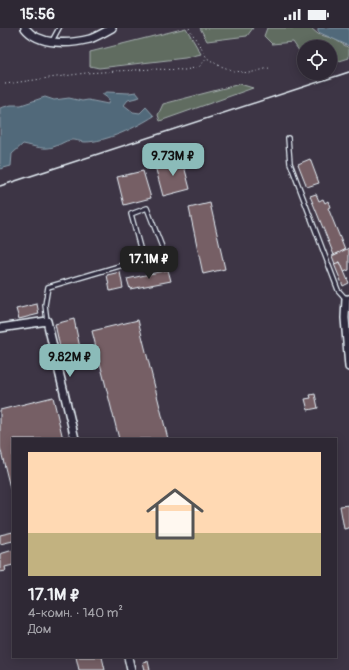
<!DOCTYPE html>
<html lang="ru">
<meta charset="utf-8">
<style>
body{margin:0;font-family:Pangolin,sans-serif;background:#3a3440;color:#f1f3f6;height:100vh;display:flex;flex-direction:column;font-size:15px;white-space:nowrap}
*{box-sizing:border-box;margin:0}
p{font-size:13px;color:#a7a6ac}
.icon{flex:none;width:22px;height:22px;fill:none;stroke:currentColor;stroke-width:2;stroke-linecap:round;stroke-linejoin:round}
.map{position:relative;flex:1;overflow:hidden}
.panel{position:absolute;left:12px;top:410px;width:325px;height:220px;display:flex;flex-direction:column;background:#2e2834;border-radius:0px;box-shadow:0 2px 10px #0003,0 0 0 1px #49444f}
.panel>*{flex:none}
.tools{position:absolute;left:297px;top:12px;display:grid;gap:8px}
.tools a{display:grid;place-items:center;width:40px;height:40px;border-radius:50%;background:#2e2834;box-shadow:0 2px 10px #0003,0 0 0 1px #49444f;font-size:20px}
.price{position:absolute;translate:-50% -34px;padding:0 9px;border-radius:8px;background:#8bbbb9;color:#111;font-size:13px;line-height:26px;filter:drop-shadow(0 1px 2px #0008)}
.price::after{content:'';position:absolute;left:50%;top:24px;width:12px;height:9px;margin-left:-6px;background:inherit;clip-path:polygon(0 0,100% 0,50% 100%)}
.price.on{background:#222;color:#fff}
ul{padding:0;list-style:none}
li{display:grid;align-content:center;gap:8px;height:212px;padding:0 16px}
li+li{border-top:1px solid #49444f}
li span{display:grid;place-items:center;height:124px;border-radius:0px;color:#555}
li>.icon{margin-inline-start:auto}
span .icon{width:72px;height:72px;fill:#fffc;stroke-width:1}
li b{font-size:17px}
.status{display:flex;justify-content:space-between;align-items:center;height:28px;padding:0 20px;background:#2e2834;direction:ltr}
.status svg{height:11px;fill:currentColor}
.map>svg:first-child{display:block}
.green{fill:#606c61;stroke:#a4aeac}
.water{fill:#51697a;stroke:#8d9fac}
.building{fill:#765f65;stroke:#e8f1f8}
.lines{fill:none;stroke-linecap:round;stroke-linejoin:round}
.lane-casing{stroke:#e8f1f8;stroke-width:6}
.street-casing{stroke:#e8f1f8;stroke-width:10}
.path{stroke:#e8f1f8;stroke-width:1;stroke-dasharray:1 3;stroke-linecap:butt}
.lane{stroke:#2f2a3d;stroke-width:3.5}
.street{stroke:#2f2a3d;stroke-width:7}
.rail{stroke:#e8f1f8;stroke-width:1.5}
</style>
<div class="status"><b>15:56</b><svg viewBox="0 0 49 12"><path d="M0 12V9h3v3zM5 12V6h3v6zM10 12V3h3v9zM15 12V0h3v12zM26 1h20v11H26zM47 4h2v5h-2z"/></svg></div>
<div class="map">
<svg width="349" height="642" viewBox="0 0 349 642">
<rect width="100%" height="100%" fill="#3d3545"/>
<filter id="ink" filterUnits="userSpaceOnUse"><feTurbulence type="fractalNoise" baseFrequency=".025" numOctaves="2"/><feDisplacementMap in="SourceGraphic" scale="8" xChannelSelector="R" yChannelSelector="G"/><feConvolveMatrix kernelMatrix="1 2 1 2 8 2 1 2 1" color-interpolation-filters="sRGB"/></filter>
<g filter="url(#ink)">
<g class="green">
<polygon points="186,0 201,26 185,30 99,40 90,38 90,24"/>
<polygon points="200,0 253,0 247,8 207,13"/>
<polygon points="267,0 311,0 318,6 334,11 349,20 349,30 330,36 330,19 304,19 304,30 293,14 272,16 264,8"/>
<polygon points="240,56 253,60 160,93 158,87 163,76"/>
</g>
<g class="water">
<polygon points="318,0 349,0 349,18 318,4"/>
<path d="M107,64L129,65L136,64L140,69L128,72L124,77L133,84L140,85L146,79L154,88C137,99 106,114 85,114C80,114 75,111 70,112C65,113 61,116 56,118C45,123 34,118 23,116L12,126L11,138L0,141V80L11,77H21L45,69L54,72L69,70L82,73L88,72L108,76L109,71L102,66Z"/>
</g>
<g class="building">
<polygon points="182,130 190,161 163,168 155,138"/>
<polygon points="310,131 319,155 307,159 298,136"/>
<polygon points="143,143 151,170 124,177 117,149"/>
<polygon points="316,166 319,173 323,171 325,175 328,173 330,179 328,180 345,222 334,227 310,168"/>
<polygon points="210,175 225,241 203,246 189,180"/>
<polygon points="349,220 349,242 344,244 340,234 335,236 332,228"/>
<polygon points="340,234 349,255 343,258 334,236"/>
<polygon points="168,242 171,253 130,261 127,251"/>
<polygon points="120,244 123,260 110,263 107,247"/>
<polygon points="37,276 39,286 19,291 16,281"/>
<polygon points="74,291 80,320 61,324 55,296"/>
<polygon points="138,292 168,411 119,411 92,303"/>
<polygon points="315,366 318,380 308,382 305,371 311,370 310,367"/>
<polygon points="53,369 63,411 13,411 13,472 0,419 0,382"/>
<polygon points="349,477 349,500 344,501 340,478"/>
<polygon points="13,504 13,513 0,516 0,507"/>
<polygon points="13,522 13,537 5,539 6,543 0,544 0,526"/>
<polygon points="76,629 102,629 105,642 79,642"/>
<polygon points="148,633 150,642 145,642 143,634"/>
</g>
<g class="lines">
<g class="lane-casing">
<g id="lane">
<polyline points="52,13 59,0"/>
<polyline points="288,110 290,135 338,262 346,271 349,269"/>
<polyline points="47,293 45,277 48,259 143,231 147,234 164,230 162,219 147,180 131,186 143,231"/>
</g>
</g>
<g class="street-casing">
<g id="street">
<path d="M25,0C39,18 70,16 90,11C98,8 105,4 112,0"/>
<polyline points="346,271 345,290 349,339"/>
<polyline points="0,300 47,293 75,411"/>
<polyline points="128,629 131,642"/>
</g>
</g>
<g class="path">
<polyline points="189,0 207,30 218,37 234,43 249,45 269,40"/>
<polyline points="5,56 86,45 118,43 153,41 185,42 199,39 207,30"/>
</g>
<use href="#lane" class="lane"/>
<use href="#street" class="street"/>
<polyline class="rail" points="0,158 349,44"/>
</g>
</g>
</svg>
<div class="tools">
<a><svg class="icon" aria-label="locate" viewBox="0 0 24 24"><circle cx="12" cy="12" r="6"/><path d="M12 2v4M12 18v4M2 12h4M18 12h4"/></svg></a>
</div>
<b class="price" style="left:173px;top:149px">9.73M ₽</b>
<b class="price on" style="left:149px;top:252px">17.1M ₽</b>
<b class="price" style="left:70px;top:350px">9.82M ₽</b>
<section class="panel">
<ul>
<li><span style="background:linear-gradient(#ffd9b3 65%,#c2b280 0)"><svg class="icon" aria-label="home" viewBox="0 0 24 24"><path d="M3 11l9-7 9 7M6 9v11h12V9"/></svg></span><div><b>17.1M ₽</b><p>4-комн. · 140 m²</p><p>Дом</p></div></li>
</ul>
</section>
</div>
